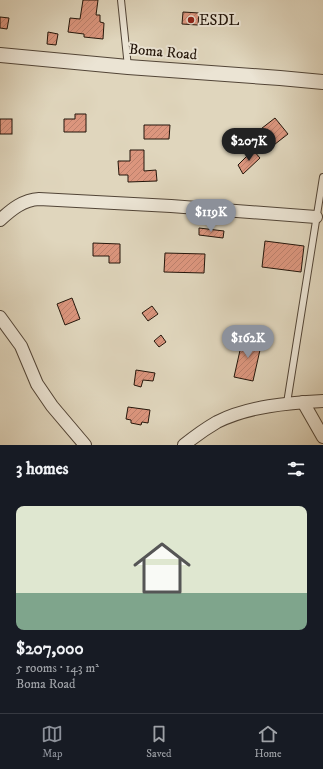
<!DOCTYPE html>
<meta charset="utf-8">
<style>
body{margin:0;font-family:"IM FELL DW Pica",serif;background:#242831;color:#f1f3f6;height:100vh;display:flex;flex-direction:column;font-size:15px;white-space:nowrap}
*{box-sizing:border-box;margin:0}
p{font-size:13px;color:#9ea1a6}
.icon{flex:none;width:22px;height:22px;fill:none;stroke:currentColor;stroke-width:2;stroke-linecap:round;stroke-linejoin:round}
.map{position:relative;height:445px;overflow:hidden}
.drawer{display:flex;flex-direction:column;background:#171b24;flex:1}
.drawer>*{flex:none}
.price{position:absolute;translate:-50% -34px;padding:0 9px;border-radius:14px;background:#8c9099;color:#fff;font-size:13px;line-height:26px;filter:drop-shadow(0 1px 2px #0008)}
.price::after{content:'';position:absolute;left:50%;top:24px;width:12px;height:9px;margin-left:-6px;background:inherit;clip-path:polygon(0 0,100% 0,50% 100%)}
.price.current{background:#222;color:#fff}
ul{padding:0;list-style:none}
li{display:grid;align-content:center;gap:8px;height:212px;padding:0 16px}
li span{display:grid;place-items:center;height:124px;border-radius:8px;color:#555}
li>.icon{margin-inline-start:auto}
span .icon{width:72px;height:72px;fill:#fffc;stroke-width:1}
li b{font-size:17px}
h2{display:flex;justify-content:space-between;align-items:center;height:48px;padding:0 16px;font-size:17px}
.dock{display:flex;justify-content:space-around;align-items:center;height:56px;border-top:1px solid #363941;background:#171b24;font-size:11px;color:#9ea1a6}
.dock a{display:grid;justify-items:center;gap:2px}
.dock .current{color:#8c9099}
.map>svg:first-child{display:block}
.building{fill:url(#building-hatch);stroke:#23150a}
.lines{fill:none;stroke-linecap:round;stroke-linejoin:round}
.service-casing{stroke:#524537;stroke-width:8}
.minor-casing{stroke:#524537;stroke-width:14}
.tertiary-casing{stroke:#524537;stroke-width:16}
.service{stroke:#ebe4d4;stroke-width:6}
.minor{stroke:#ebe4d4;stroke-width:12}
.tertiary{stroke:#ebe4d4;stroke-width:14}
.poi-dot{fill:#8f2418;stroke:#ebe4d4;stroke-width:1.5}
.labels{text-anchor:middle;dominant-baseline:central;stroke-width:4;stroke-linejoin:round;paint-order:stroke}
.poi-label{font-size:15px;fill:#23150a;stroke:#ebe4d4;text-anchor:start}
.street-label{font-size:15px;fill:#23150a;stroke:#ebe4d4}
</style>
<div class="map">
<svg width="323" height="445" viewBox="0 0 323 445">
<defs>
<pattern id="building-hatch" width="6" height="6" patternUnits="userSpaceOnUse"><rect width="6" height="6" fill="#dc967e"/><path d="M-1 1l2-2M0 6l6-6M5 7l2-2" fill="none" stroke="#bc806c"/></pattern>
</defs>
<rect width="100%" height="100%" fill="#e0d6bd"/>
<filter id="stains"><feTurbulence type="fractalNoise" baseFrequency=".005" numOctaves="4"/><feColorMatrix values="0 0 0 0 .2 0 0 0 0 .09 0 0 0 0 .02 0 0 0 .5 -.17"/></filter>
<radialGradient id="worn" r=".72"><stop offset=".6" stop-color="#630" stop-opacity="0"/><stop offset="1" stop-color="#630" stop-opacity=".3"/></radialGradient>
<g class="building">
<polygon points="83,0 98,0 96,15 100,15 100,22 104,23 103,39 84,37 84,34 68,32 70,18 80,19"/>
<polygon points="183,12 199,13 198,25 182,24"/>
<polygon points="0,17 9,18 7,29 0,28"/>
<polygon points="48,32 58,34 56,45 47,44"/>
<polygon points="75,114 86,114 86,132 64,132 64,119 75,119"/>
<polygon points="275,118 288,134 270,148 257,132"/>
<rect x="0" y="119" width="12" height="15"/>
<polygon points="144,125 170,125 169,139 144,139"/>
<polygon points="130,150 144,150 144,171 156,170 157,181 128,182 128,175 119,175 118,161 130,161"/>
<polygon points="253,150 260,158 243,174 238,165"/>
<polygon points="199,228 224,231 223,238 199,235"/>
<polygon points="265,241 304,246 301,272 262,267"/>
<polygon points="93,243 120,244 120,263 109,263 109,256 93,256"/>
<polygon points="165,253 205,254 204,273 164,272"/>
<polygon points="72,298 80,319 65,325 57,304"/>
<polygon points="152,306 158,314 148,321 142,313"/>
<polygon points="161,335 166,342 159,347 154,341"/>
<polygon points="243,337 262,341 253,381 234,377"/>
<polygon points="136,370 155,373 153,381 143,380 141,387 134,385"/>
<polygon points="128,407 150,410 148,423 142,422 141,425 131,423 131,420 126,419"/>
</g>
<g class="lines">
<g class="service-casing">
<g id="service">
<polyline points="121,0 128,67"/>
<polyline points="287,403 323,177"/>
</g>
</g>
<g class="minor-casing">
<g id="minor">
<path d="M0,220C12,209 23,200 39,199L171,206L316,217"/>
<polyline points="0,317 21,346 37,384 52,406 85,445"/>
<polyline points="303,402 323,437"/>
<path d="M184,445C194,437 205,429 217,422C249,406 288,403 323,401"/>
</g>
</g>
<g class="tertiary-casing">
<polyline id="tertiary" points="0,55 128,67 280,78 323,82"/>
</g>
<use href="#service" class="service"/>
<use href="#minor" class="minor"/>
<use href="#tertiary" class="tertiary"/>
</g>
<circle class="poi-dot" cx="191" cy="20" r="4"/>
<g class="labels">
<g class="poi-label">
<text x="199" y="20">ESDL</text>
</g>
<g class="street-label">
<text transform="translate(163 52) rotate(5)">Boma Road</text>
</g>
</g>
<rect width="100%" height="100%" filter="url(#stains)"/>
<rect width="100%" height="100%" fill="url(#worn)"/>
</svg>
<b class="price current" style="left:249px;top:162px">$207K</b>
<b class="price" style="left:211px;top:233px">$119K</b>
<b class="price" style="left:248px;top:359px">$162K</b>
</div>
<section class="drawer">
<h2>3 homes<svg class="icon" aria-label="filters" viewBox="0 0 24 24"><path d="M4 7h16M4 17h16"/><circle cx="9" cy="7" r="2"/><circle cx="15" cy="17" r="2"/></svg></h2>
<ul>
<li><span style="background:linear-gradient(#dfe7d0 70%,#7fa58c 0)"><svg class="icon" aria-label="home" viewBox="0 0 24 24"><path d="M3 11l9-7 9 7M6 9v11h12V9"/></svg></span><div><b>$207,000</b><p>5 rooms · 143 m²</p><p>Boma Road</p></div></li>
</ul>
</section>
<nav class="dock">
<a class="current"><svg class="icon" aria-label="map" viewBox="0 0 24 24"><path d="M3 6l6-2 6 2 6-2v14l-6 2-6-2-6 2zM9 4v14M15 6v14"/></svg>Map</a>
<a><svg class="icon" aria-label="saved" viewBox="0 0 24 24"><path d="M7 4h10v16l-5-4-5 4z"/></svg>Saved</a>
<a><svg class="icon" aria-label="home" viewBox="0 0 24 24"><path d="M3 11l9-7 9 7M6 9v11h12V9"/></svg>Home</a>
</nav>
